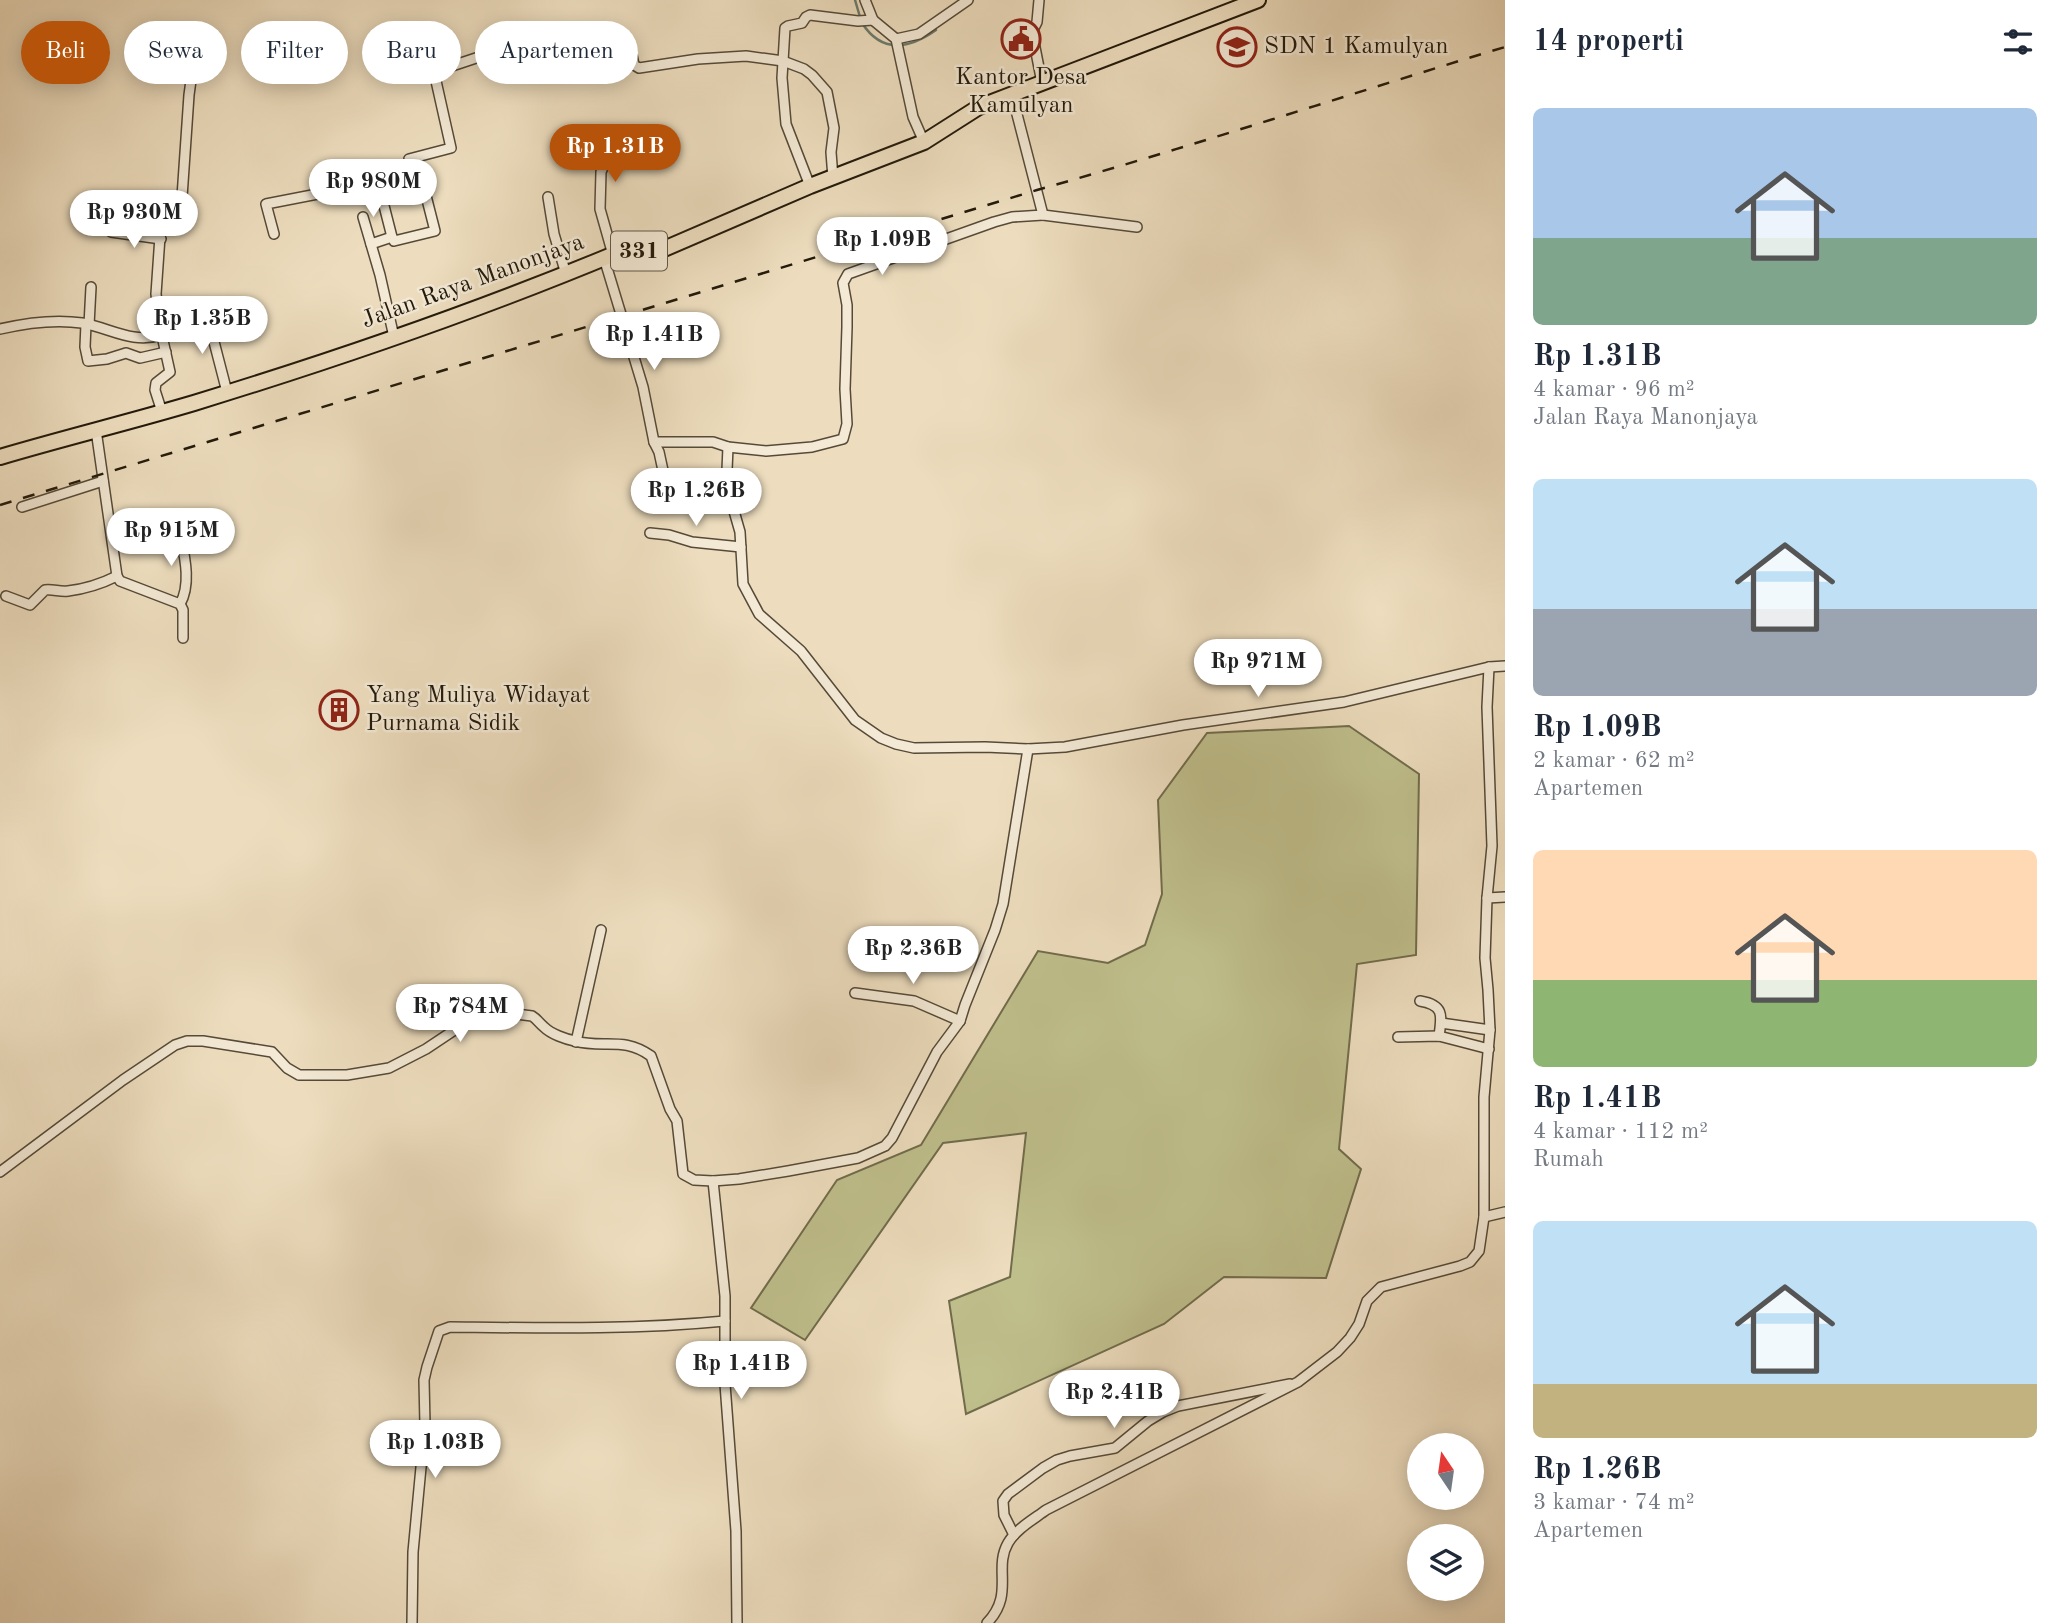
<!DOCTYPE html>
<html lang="id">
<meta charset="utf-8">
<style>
body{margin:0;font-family:"Old Standard TT",serif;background:#f2f2f3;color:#1f2937;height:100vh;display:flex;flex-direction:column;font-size:26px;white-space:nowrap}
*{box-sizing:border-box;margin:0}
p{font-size:23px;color:#747a83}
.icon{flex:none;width:38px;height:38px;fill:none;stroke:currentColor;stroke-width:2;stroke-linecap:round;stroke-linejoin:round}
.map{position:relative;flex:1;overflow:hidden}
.sheet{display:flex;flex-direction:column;background:#fff;width:560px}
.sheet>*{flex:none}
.banner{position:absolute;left:21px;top:21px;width:665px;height:63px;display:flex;gap:14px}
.needle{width:46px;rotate:347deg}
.controls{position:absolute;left:1407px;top:1433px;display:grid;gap:14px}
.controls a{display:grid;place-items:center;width:77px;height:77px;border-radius:50%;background:#fff;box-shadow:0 4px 18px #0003;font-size:35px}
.price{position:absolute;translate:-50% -60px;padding:0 16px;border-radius:24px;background:#fff;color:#222;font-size:23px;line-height:46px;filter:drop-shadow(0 2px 4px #0008)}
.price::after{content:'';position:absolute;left:50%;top:42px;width:21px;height:16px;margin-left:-10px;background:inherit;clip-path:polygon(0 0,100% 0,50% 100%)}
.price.on{background:#b45309;color:#fff}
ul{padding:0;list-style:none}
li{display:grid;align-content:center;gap:14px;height:371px;padding:0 28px}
li span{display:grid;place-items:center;height:217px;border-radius:10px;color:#555}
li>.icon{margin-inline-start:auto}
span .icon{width:126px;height:126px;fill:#fffc;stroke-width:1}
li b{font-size:30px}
h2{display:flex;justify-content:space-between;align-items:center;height:84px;padding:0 28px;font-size:30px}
.tag{padding:0 24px;border-radius:32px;background:#fff;box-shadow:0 4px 18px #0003;font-size:24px;line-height:63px}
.tag.on{background:#b45309;color:#fff}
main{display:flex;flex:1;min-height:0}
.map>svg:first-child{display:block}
.green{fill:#bfbf8c;stroke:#706c4c;stroke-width:2}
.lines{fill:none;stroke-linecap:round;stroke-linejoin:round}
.stream{stroke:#6a7b6d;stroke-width:2.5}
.street-casing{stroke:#554a38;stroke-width:12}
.primary-casing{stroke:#22190b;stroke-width:18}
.street{stroke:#f3e9d5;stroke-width:9}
.primary{stroke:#edddbe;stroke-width:14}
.rail{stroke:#22190b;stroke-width:2.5;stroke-dasharray:12 12;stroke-linecap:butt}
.labels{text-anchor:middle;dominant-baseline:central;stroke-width:5;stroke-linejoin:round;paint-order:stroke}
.shield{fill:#f3e9d5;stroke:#615748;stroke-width:2}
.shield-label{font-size:23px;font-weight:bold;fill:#22190b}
.poi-label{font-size:24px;fill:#22190b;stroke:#f3e9d5;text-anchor:start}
.street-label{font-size:24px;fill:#22190b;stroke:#f3e9d5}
</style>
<main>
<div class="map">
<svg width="1505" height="1623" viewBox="0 0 1505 1623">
<rect width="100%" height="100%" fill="#edddbe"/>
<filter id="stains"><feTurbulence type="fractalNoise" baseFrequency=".00286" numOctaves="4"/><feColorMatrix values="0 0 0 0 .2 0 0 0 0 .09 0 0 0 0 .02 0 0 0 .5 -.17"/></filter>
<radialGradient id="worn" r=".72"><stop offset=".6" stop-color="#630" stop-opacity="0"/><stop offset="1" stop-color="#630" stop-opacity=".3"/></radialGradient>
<polygon class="green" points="1349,726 1419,774 1416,955 1357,964 1339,1149 1361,1169 1326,1278 1224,1277 1164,1324 966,1414 949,1301 1010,1277 1026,1133 943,1143 805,1340 751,1308 837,1180 921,1145 1038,951 1108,963 1145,945 1162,894 1158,800 1207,733"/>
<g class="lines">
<g class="stream">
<polyline points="855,0 860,17"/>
<path d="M862,23C882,54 909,49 936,30"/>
</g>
<g class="street-casing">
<g id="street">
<polyline points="865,0 873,20 896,39 913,117 924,142"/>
<polyline points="1039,0 1037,22 1032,32 1042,83"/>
<polyline points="896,39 919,34 968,0"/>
<polyline points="810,186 786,124 782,78 785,28 788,26 802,23 806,17 810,15 858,21 873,20"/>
<polyline points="381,194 392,237"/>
<polyline points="548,197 554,234 566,274"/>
<polyline points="1043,215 1137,227"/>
<polyline points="363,217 380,275 394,337"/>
<polyline points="111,232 161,239"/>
<polyline points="274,234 266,204 369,184 386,189 409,185 412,180 409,159 451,148 434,72 491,53 527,50 542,54 574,52 626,41 630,45 634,65 639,68 698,59 746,56 783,61 804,69 812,75 827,92 834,128 831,152 833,178"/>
<polyline points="371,244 392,237 394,241 435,231 423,184"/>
<polyline points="613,255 600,209 601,172 605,163 602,142 649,130"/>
<polyline points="604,258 643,387 654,442 713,442 728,447 766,451 812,447 843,439 847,424 845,389 847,327 847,305 843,283 848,274 994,222 1012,217 1043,215 1012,95"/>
<polyline points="193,302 203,304 205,307 227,392"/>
<polyline points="86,324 85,347 88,361 107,359 126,353 140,358 166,352"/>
<polyline points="89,325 91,287"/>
<path d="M0,329C26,323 55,319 82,323C111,328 131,344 162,335"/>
<polyline points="162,412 155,390 156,383 170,372 160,327 156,294 161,222 164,213 178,212 182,197 189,95 195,51"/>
<polyline points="96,430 117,576 120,581 180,604 183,610 183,638"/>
<polyline points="654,442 659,452 667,489"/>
<polyline points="728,447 727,470 734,511 740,532 743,584 759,614 801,651 855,720 881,738 896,744 914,748 985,747 1028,749 1065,747 1183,725 1344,702 1489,667 1505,666"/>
<polyline points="22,507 103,481"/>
<polyline points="650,533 669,535 692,542 741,547"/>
<path d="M6,596L30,605L45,590C53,589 60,592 68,591C85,589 101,584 117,576"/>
<path d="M180,604C191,585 185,558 181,538"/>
<polyline points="1487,898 1505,897"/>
<polyline points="855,993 914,1001 960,1021"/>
<path d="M1420,1001C1444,1005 1442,1015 1439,1036"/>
<polyline points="1441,1023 1490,1030"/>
<polyline points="1398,1037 1439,1036 1489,1049"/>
<polyline points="576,1042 601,930"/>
<path d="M0,1172L123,1080L175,1045L187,1041H203L272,1052L287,1068L299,1075H347L389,1068L426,1049L459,1027L482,1014L492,1011L532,1016C537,1019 539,1023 544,1027C551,1034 565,1039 575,1041C604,1049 623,1036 651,1056L670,1109L677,1121L683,1174L694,1180L713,1181L739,1179L788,1171L858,1158L885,1146L892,1138L937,1052L960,1021L965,1005L995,930L1003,904L1028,749"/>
<polyline points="713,1181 725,1296 725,1384 736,1531 737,1623"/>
<polyline points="1484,1217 1505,1212"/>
<polyline points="1014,1535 1004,1515 1003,1501 1008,1494 1043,1468 1057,1460 1070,1456 1115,1448 1148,1421 1163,1412 1178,1406 1290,1384"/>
<path d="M412,1623L413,1552L425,1425L424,1380L427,1367L439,1331L450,1327C543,1328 632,1330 725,1321"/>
<path d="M987,1623C1015,1594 993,1569 1008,1543C1016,1529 1034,1519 1046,1510L1298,1382L1337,1352L1350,1338L1359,1324L1367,1301L1381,1287L1460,1266L1470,1262L1479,1251L1484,1217V1097L1490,1030L1488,990L1485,958L1487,898L1492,846L1487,707L1489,667"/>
</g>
</g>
<g class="primary-casing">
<path id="primary" d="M0,457C64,438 130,422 194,403C338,359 480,310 619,252C636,247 644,257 657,252L810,186L924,142L979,107L1258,0"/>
</g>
<use href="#street" class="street"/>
<use href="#primary" class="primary"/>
<path class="rail" d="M0,505L1037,190C1194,146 1349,94 1505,47"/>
</g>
<defs>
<g id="civic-ring" transform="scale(2.0125)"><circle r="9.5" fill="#f3e9d5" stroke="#8f2418" stroke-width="1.5"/><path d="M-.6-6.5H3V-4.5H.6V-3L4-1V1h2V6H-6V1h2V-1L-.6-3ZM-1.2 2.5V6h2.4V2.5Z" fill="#8f2418"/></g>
<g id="school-ring" transform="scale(2.0125)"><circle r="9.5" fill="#f3e9d5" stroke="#8f2418" stroke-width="1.5"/><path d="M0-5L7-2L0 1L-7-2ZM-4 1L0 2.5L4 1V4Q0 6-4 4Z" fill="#8f2418"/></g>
<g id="building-ring" transform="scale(2.0125)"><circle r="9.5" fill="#f3e9d5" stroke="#8f2418" stroke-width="1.5"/><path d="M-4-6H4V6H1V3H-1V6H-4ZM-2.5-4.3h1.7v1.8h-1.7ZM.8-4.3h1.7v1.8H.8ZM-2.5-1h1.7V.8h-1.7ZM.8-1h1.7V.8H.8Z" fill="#8f2418"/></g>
</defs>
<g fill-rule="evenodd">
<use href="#civic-ring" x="1021" y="39"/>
<use href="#school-ring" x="1237" y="47"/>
<use href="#building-ring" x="339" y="710"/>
</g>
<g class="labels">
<rect class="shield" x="611" y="231.5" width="56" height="39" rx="5"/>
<g class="shield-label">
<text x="639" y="251">331</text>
</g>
<g class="poi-label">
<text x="1264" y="47">SDN 1 Kamulyan</text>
<text x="1021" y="78" text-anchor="middle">Kantor Desa<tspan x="1021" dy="28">Kamulyan</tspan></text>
<text x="366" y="696">Yang Muliya Widayat<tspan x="366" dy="28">Purnama Sidik</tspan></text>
</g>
<g class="street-label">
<text transform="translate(473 282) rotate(-20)">Jalan Raya Manonjaya</text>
</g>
</g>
<rect width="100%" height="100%" filter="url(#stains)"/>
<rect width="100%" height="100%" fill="url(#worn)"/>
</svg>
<div class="controls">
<a><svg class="needle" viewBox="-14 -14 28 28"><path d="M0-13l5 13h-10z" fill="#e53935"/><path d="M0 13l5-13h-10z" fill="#747a83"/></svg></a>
<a><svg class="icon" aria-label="layers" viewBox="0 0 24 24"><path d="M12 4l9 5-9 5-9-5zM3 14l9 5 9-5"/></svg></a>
</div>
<b class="price on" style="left:615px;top:184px">Rp 1.31B</b>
<b class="price" style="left:373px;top:219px">Rp 980M</b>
<b class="price" style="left:134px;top:250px">Rp 930M</b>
<b class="price" style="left:882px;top:277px">Rp 1.09B</b>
<b class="price" style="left:202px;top:356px">Rp 1.35B</b>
<b class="price" style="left:654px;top:372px">Rp 1.41B</b>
<b class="price" style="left:696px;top:528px">Rp 1.26B</b>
<b class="price" style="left:171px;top:568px">Rp 915M</b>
<b class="price" style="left:1258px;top:699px">Rp 971M</b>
<b class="price" style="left:913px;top:986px">Rp 2.36B</b>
<b class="price" style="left:460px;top:1044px">Rp 784M</b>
<b class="price" style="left:741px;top:1401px">Rp 1.41B</b>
<b class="price" style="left:1114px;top:1430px">Rp 2.41B</b>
<b class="price" style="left:435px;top:1480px">Rp 1.03B</b>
<div class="banner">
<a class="tag on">Beli</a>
<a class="tag">Sewa</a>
<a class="tag">Filter</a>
<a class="tag">Baru</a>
<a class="tag">Apartemen</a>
</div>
</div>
<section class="sheet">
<h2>14 properti<svg class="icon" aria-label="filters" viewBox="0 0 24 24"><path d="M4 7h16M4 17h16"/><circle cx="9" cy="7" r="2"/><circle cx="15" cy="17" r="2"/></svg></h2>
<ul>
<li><span style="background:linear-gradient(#a9c7e8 60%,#7fa58c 0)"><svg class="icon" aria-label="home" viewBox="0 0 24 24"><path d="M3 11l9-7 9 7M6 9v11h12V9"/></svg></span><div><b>Rp 1.31B</b><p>4 kamar · 96 m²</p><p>Jalan Raya Manonjaya</p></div></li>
<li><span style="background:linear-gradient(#bfe0f5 60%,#9aa5b1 0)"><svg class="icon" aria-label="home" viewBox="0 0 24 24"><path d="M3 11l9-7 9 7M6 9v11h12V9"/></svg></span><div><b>Rp 1.09B</b><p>2 kamar · 62 m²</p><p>Apartemen</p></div></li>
<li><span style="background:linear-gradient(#ffd9b3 60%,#8fb573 0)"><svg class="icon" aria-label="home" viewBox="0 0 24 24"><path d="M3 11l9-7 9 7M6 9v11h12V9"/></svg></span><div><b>Rp 1.41B</b><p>4 kamar · 112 m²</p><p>Rumah</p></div></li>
<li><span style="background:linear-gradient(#bfe0f5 75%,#c2b280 0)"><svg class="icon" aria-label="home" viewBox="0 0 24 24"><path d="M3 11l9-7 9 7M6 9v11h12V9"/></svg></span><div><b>Rp 1.26B</b><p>3 kamar · 74 m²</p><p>Apartemen</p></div></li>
</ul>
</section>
</main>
